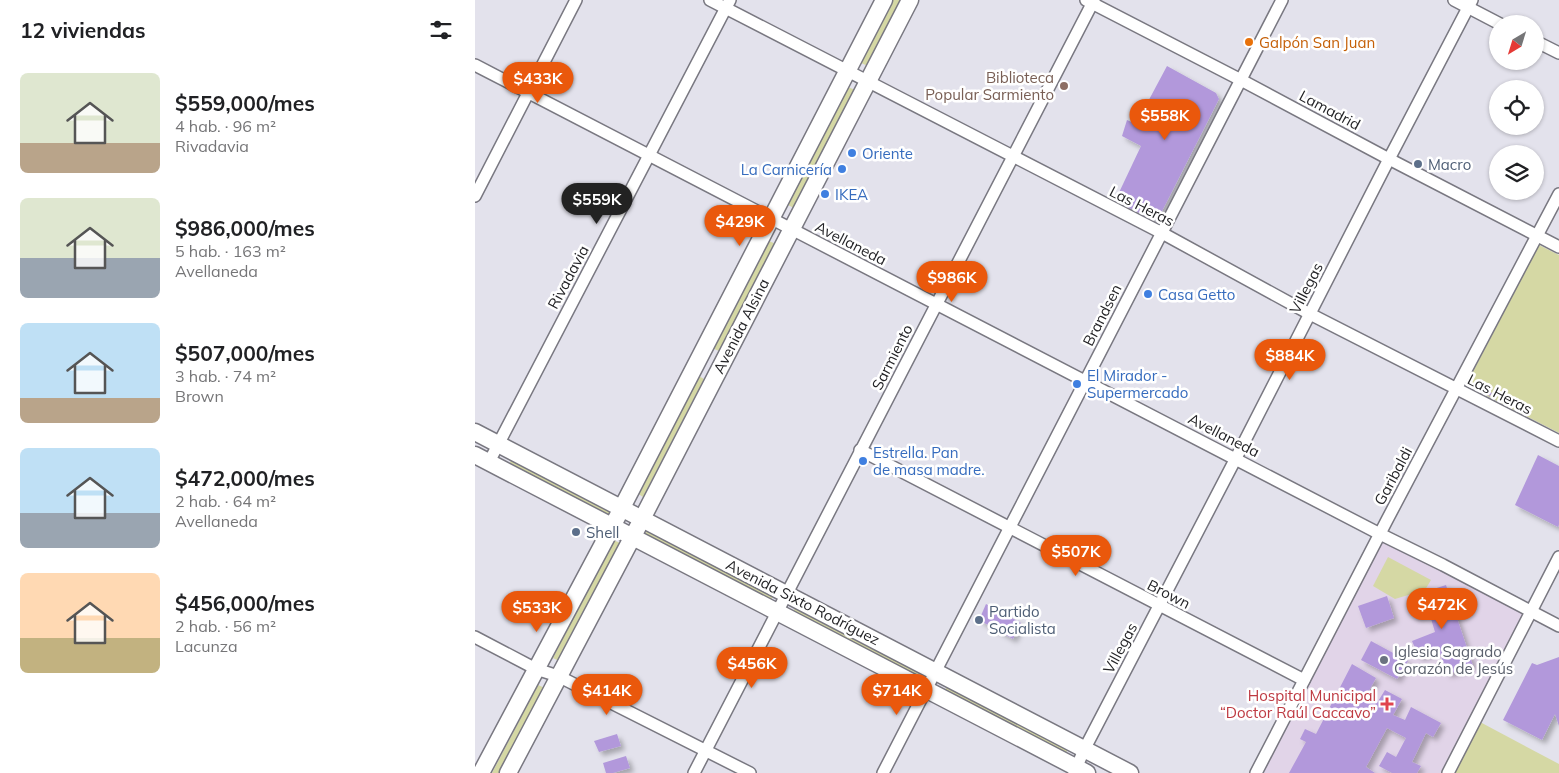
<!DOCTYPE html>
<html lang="es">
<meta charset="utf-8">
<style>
body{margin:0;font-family:Mulish,sans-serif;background:#f6f6f6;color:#202124;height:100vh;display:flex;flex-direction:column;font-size:19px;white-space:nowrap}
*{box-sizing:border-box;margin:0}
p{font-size:16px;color:#757577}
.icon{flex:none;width:28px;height:28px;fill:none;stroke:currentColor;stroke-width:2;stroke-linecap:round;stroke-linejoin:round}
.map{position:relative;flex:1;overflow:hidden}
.drawer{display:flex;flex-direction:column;background:#fff;width:475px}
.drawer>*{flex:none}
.needle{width:32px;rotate:218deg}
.fabs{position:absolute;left:1014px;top:15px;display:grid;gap:10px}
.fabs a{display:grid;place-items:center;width:55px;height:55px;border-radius:50%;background:#fff;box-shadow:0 1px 4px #0004;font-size:25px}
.price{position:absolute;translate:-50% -42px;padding:0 11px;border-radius:18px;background:#ea580c;color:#fff;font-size:16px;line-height:32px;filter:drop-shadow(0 1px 2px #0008)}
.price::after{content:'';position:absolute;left:50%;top:30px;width:15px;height:11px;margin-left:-8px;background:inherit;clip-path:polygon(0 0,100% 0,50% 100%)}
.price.current{background:#222;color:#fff}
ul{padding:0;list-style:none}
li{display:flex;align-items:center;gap:15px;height:125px;padding:0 20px}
li span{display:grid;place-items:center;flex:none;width:140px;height:100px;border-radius:8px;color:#555}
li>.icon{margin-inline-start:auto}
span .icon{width:60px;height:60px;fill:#fffc;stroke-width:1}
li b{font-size:21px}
h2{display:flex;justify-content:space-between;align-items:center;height:60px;padding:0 20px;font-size:21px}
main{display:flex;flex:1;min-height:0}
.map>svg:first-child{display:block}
.medical{fill:#e1d4e8}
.green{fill:#d5d8a4}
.building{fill:#b298db;filter:url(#shadow)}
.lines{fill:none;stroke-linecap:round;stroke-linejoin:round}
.minor-casing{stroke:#797881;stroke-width:14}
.secondary-casing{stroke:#797881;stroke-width:19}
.minor{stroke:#fff;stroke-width:11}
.secondary{stroke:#fff;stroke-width:16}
.food-dot{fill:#e8710a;stroke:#fff;stroke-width:2}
.education-dot{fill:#8d6e63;stroke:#fff;stroke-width:2}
.shop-dot{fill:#3f7fe0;stroke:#fff;stroke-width:2}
.service-dot{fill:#5c6f8a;stroke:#fff;stroke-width:2}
.worship-dot{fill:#6b7280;stroke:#fff;stroke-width:2}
.health-dot{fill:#e0444e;stroke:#fff;stroke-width:2}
.labels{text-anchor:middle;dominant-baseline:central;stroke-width:5;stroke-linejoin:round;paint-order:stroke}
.food-label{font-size:15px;fill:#c56008;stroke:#fff;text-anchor:start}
.education-label{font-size:15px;fill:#785e54;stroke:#fff;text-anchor:end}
.street-label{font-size:15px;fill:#242427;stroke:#fff}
.shop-label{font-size:15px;fill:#366cbe;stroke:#fff;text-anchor:start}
.service-label{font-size:15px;fill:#4e5e75;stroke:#fff;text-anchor:start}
.worship-label{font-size:15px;fill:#5b616d;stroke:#fff;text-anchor:start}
.health-label{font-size:15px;fill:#be3a42;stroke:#fff;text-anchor:end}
</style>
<main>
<section class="drawer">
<h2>12 viviendas<svg class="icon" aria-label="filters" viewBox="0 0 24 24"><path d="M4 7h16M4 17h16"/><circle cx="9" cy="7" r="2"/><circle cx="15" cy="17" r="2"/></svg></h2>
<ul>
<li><span style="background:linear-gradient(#dfe7d0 70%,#b9a48a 0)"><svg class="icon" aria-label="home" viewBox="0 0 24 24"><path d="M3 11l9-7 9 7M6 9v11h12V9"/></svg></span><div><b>$559,000/mes</b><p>4 hab. · 96 m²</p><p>Rivadavia</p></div></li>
<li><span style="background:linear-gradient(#dfe7d0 60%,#9aa5b1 0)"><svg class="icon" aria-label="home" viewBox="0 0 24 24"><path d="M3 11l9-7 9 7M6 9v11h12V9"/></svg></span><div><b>$986,000/mes</b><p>5 hab. · 163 m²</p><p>Avellaneda</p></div></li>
<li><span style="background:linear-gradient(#bfe0f5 75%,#b9a48a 0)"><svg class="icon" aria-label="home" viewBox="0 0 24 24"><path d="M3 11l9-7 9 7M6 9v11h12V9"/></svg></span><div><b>$507,000/mes</b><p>3 hab. · 74 m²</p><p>Brown</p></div></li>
<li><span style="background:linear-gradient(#bfe0f5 65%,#9aa5b1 0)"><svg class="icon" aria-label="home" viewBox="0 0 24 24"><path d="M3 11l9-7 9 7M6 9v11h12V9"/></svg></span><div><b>$472,000/mes</b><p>2 hab. · 64 m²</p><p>Avellaneda</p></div></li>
<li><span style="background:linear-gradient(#ffd9b3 65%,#c2b280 0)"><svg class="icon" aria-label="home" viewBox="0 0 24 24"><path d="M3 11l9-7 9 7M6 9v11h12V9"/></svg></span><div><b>$456,000/mes</b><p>2 hab. · 56 m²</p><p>Lacunza</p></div></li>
</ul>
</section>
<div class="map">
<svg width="1084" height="773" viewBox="0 0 1084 773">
<defs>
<filter id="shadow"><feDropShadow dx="4" dy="4" stdDeviation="2.5" flood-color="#0004"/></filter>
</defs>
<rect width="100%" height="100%" fill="#e3e2ec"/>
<polygon class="medical" points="906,540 1049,614 966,773 786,773 860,634"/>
<g class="green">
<polygon points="418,0 427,0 393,66 386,63"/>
<polygon points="373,87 380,90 319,208 313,205"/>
<polygon points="294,241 301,244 244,351 237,348"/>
<polygon points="1064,245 1084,255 1084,433 991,385"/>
<polygon points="222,375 229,379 168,497 162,493"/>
<polygon points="38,457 137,509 132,518 33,466"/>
<polygon points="174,527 300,592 295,602 169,536"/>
<polygon points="138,540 145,543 84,661 78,658"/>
<polygon points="913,557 956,580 950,590 920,599 898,586"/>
<polygon points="322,604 447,670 443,679 317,614"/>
<polygon points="474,682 595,745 590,755 469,692"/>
<polygon points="63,685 70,688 25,773 17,773"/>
<polygon points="1005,722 1084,764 1084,773 978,773"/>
</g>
<g class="building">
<polygon points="692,66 741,93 744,99 683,219 679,220 640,201 666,146 647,136 652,120 661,124"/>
<polygon points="1011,389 1017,393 1015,396 1009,393"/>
<polygon points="1063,455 1084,466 1084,524 1083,527 1040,505"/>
<polygon points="971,585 998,666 972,674 964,650 944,657 937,641 960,632 954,612 940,616 934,597"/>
<polygon points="912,596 919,618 891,628 883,606"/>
<polygon points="511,604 546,623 538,639 504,620"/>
<polygon points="896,641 933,661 922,679 886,660"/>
<polygon points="1084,657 1084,726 1080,714 1067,740 1028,720 1057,663 1062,665"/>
<polygon points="877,664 901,678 891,696 902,703 910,690 927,699 918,715 930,720 936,707 966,723 958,737 951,733 937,762 946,766 942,773 917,773 904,766 912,752 921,757 931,738 912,728 891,767 900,773 814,773 831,742 825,739 830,729 841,734"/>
<polygon points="142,734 146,746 124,752 119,741"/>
<polygon points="151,756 155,768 138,773 131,773 128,763"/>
</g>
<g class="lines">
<g class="minor-casing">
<g id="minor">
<polyline points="235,0 687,233 835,314 1084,441"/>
<polyline points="611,0 766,80 914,159 1084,247"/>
<polyline points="979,0 1025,24"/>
<polyline points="1060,41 1084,53"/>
<polyline points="0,65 905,534 968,565 1084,626"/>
<polyline points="0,196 101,0"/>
<path d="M385,450C534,526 681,604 829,680"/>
<polyline points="14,462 255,0"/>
<polyline points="0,637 61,669 83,676 275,773"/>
<polyline points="219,773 619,0"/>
<polyline points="408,773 807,0"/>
<polyline points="599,773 609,750 761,458 914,159 997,0"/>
<polyline points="781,773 912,520 1084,194"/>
<polyline points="973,773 1084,557"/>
</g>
</g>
<g class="secondary-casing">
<g id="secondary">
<polyline points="0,432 655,773"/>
<polyline points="0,455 612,773"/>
<polyline points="6,773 137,527 409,0"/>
<polyline points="33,773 167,519 435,0"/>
</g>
</g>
<use href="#minor" class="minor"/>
<use href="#secondary" class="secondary"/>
</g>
<circle class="food-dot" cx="774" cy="42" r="5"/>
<circle class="education-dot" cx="589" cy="86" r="5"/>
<g class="shop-dot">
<circle cx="377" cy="153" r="5"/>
<circle cx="367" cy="169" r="5"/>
<circle cx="350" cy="194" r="5"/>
<circle cx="673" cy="294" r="5"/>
<circle cx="602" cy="384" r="5"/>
<circle cx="388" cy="461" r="5"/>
</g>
<g class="service-dot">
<circle cx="943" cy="164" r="5"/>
<circle cx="101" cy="532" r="5"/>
<circle cx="504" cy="620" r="5"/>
</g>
<circle class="worship-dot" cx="909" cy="660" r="5"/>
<path class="health-dot" d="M909.5 696.5h5v5h5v5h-5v5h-5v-5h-5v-5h5z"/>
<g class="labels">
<g class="food-label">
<text x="784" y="42">Galpón San Juan</text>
</g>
<g class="education-label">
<text x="579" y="77">Biblioteca<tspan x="579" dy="17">Popular Sarmiento</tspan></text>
</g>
<g class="street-label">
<text transform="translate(855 110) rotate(28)">Lamadrid</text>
<text transform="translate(667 206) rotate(27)">Las Heras</text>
<text transform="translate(376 243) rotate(27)">Avellaneda</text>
<text transform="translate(93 277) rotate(-62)">Rivadavia</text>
<text transform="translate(831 288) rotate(-63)">Villegas</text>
<text transform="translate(627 315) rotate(-63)">Brandsen</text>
<text transform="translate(266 326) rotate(-63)">Avenida Alsina</text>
<text transform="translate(417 357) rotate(-63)">Sarmiento</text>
<text transform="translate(1025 394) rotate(27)">Las Heras</text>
<text transform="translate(749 435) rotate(27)">Avellaneda</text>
<text transform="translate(918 476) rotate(-62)">Garibaldi</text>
<text transform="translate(694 594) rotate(27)">Brown</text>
<text transform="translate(328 602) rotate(27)">Avenida Sixto Rodríguez</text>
<text transform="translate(645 648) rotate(-62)">Villegas</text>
</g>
<g class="shop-label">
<text x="387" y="153">Oriente</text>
<text x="357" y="169" text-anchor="end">La Carnicería</text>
<text x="360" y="194">IKEA</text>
<text x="683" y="294">Casa Getto</text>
<text x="612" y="375">El Mirador -<tspan x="612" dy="17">Supermercado</tspan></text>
<text x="398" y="452">Estrella. Pan<tspan x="398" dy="17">de masa madre.</tspan></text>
</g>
<g class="service-label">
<text x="953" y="164">Macro</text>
<text x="111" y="532">Shell</text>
<text x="514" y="611">Partido<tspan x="514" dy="17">Socialista</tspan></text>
</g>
<g class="worship-label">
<text x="919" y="651">Iglesia Sagrado<tspan x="919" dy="17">Corazón de Jesús</tspan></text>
</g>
<g class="health-label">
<text x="901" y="695">Hospital Municipal<tspan x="901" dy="17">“Doctor Raúl Caccavo”</tspan></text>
</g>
</g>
</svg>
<div class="fabs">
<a><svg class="needle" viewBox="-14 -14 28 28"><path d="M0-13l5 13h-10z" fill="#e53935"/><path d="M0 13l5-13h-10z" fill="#757577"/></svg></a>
<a><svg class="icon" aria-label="locate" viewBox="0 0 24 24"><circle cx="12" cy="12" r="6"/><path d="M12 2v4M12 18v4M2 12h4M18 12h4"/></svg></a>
<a><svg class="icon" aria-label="layers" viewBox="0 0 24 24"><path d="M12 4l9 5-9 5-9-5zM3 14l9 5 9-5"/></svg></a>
</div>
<b class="price" style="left:63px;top:104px">$433K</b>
<b class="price" style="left:690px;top:141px">$558K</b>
<b class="price current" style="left:122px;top:225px">$559K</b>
<b class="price" style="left:265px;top:247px">$429K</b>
<b class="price" style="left:477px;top:303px">$986K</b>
<b class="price" style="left:815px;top:381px">$884K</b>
<b class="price" style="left:601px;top:577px">$507K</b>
<b class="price" style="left:967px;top:630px">$472K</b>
<b class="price" style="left:62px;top:633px">$533K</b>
<b class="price" style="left:277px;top:689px">$456K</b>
<b class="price" style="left:132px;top:716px">$414K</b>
<b class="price" style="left:422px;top:716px">$714K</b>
</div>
</main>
